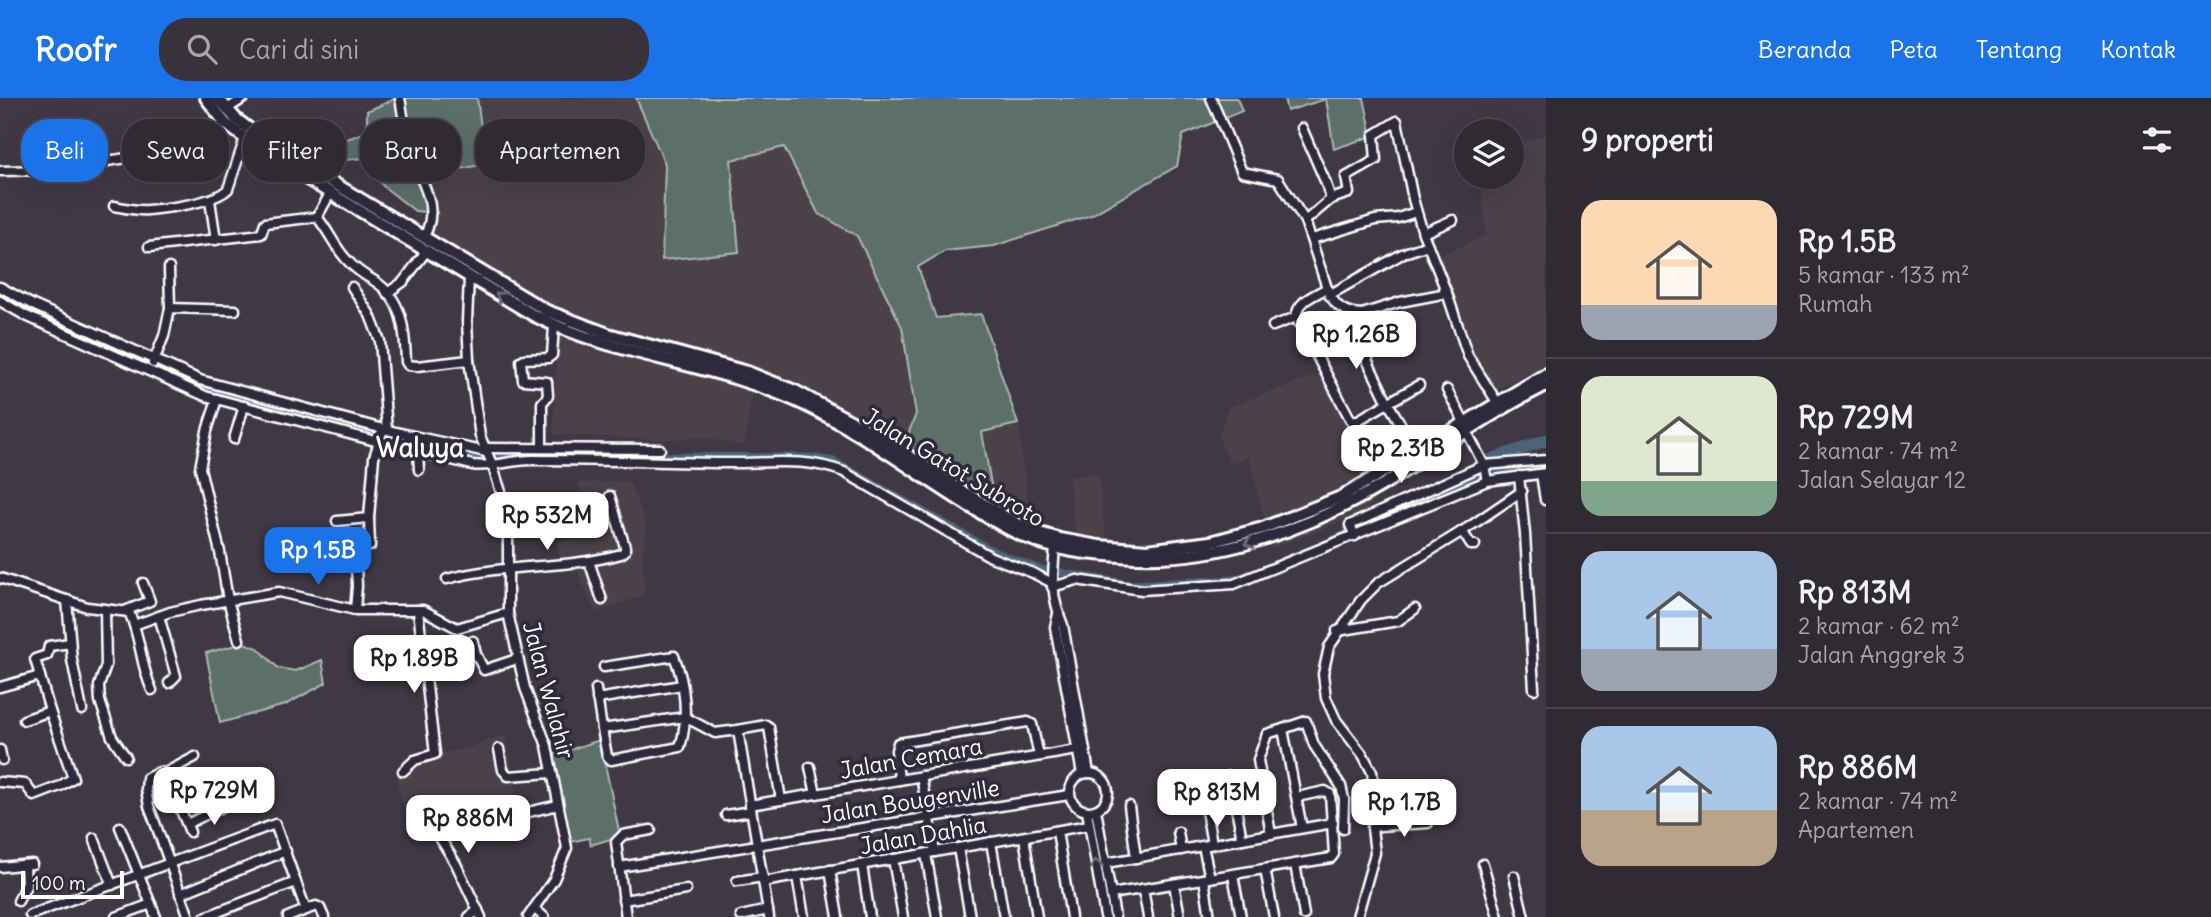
<!DOCTYPE html>
<html lang="id">
<meta charset="utf-8">
<style>
body{margin:0;font-family:Delius,sans-serif;background:#38323b;color:#f1f3f6;height:100vh;display:flex;flex-direction:column;font-size:26px;white-space:nowrap}
*{box-sizing:border-box;margin:0}
p{font-size:23px;color:#a8a7ac}
.icon{flex:none;width:38px;height:38px;fill:none;stroke:currentColor;stroke-width:2;stroke-linecap:round;stroke-linejoin:round}
.map{position:relative;flex:1;overflow:hidden}
.side{display:flex;flex-direction:column;background:#302a33;width:665px}
.side>*{flex:none}
.banner{position:absolute;left:21px;top:21px;width:665px;height:63px;display:flex;gap:14px}
.tools{position:absolute;left:1454px;top:21px;display:grid;gap:14px}
.tools a{display:grid;place-items:center;width:70px;height:70px;border-radius:50%;background:#302a33;box-shadow:0 7px 28px #0002,0 0 0 2px #4b464e;font-size:35px}
.scale{position:absolute;left:21px;bottom:18px;width:103px;box-sizing:border-box;padding-left:7px;border:4px solid #fff;border-top:0;font-size:19px;line-height:24px;white-space:nowrap;color:#fff;-webkit-text-stroke:5px #2f2a3d;paint-order:stroke}
.price{position:absolute;translate:-50% -60px;padding:0 16px;border-radius:14px;background:#fff;color:#222;font-size:23px;line-height:46px;filter:drop-shadow(0 2px 4px #0008)}
.price::after{content:'';position:absolute;left:50%;top:42px;width:21px;height:16px;margin-left:-10px;background:inherit;clip-path:polygon(0 0,100% 0,50% 100%)}
.price.on{background:#1a73e8;color:#fff}
ul{padding:0;list-style:none}
li{display:flex;align-items:center;gap:21px;height:175px;padding:0 35px}
li+li{border-top:2px solid #4b464e}
li span{display:grid;place-items:center;flex:none;width:196px;height:140px;border-radius:21px;color:#555}
li>.icon{margin-inline-start:auto}
span .icon{width:84px;height:84px;fill:#fffc;stroke-width:1}
li b{font-size:30px}
h2{display:flex;justify-content:space-between;align-items:center;height:84px;padding:0 35px;font-size:30px}
.tag{padding:0 24px;border-radius:28px;background:#302a33;box-shadow:0 7px 28px #0002,0 0 0 2px #4b464e;font-size:24px;line-height:63px}
.tag.on{background:#1a73e8;color:#fff}
header{display:flex;align-items:center;gap:42px;box-sizing:border-box;height:98px;padding:0 35px;background:#1a73e8;color:#fff}
header strong{font-size:33px}
nav{display:flex;gap:38px;margin-inline-start:auto;font-size:24px}
.search{width:490px;height:63px;background:#38323b;display:flex;align-items:center;gap:18px;box-sizing:border-box;padding:0 24px;border-radius:28px;color:#a8a7ac;font-size:26px}
main{display:flex;flex:1;min-height:0}
.map>svg:first-child{display:block}
.built{fill:#4c4249}
.green{fill:#5b6f69;stroke:#adb7b4;stroke-width:2}
.lines{fill:none;stroke-linecap:round;stroke-linejoin:round}
.canal{stroke:#4d6378;stroke-width:7}
.river{stroke:#4d6378;stroke-width:12}
.minor-casing{stroke:#fff;stroke-width:13}
.highway-casing{stroke:#fff;stroke-width:16}
.minor{stroke:#2f2a3d;stroke-width:8}
.highway{stroke:#2f2a3d;stroke-width:10}
.oneway{stroke:#6d6a77}
.labels{text-anchor:middle;dominant-baseline:central;stroke-width:7;stroke-linejoin:round;paint-order:stroke}
.street-label{font-size:23px;fill:#fff;stroke:#2f2a3d}
.quarter-label{font-size:26px;font-weight:bold;fill:#fff;stroke:#2f2a3d}
</style>
<header>
<strong>Roofr</strong>
<div class="search"><svg class="icon" aria-label="search" viewBox="0 0 24 24"><circle cx="10" cy="10" r="6"/><path d="M15 15l6 6"/></svg>Cari di sini</div>
<nav><a>Beranda</a><a>Peta</a><a>Tentang</a><a>Kontak</a></nav>
</header>
<main>
<div class="map">
<svg width="1546" height="819" viewBox="0 0 1546 819">
<rect width="100%" height="100%" fill="#403844"/>
<filter id="ink" filterUnits="userSpaceOnUse"><feTurbulence type="fractalNoise" baseFrequency=".0143" numOctaves="2"/><feDisplacementMap in="SourceGraphic" scale="14" xChannelSelector="R" yChannelSelector="G"/><feConvolveMatrix kernelMatrix="1 2 1 2 8 2 1 2 1" color-interpolation-filters="sRGB"/></filter>
<g filter="url(#ink)">
<g class="built">
<polygon points="477,0 636,0 665,66 662,162 739,154 731,62 784,49 818,115 857,138 902,229 916,316 902,352 830,305 755,276 744,347 698,339 662,342 553,336 559,219 428,142 437,115 423,78 486,66"/>
<polygon points="1546,36 1546,267 1490,294 1473,281 1432,161 1487,137 1480,85 1488,79 1512,79 1512,48"/>
<polygon points="1319,276 1381,394 1365,415 1272,450 1249,358 1230,366 1218,338 1229,309"/>
<polygon points="1018,326 1031,433 995,422 994,404 982,334"/>
<polygon points="1098,375 1107,449 1077,446 1068,379"/>
<polygon points="629,383 647,429 642,462 645,497 595,514 575,467 561,470 557,443 574,440 569,424 585,418 579,385"/>
<polygon points="505,637 517,696 495,702 453,702 413,726 404,710 396,682 415,660 465,651"/>
</g>
<g class="green">
<polygon points="397,0 477,0 486,66 424,78 437,115 415,113 383,88 365,60 346,62 335,45 367,34 367,13"/>
<polygon points="636,0 1237,0 1242,13 1183,37 1177,68 1091,117 994,148 945,153 918,169 936,220 981,216 1018,326 982,334 994,404 902,352 916,316 902,229 857,138 818,115 784,49 731,62 739,154 662,162 665,66"/>
<polygon points="1284,0 1364,0 1372,38 1334,51 1326,1 1287,13"/>
<polygon points="244,545 258,550 278,570 296,573 322,562 326,585 285,607 220,625 206,555"/>
<polygon points="600,642 620,738 591,747 589,740 570,744 553,657"/>
</g>
<g class="lines">
<g class="canal">
<polyline points="0,196 24,211 192,287 222,297 481,363 503,358 533,357 810,359 834,363 996,454 1040,471 1132,486 1234,481 1251,475"/>
<polyline points="1323,446 1473,379 1492,374 1546,368"/>
</g>
<polyline class="river" points="1485,364 1546,342"/>
<g class="minor-casing">
<g id="minor">
<path d="M400,0C403,16 405,34 409,50C418,82 442,105 424,139"/>
<path d="M1211,0L1242,74L1278,81L1305,123L1327,190C1314,198 1298,202 1296,219L1380,377"/>
<polyline points="227,11 244,0"/>
<polyline points="172,29 174,50"/>
<polyline points="1302,30 1325,83 1331,101"/>
<polyline points="0,73 48,72 153,56 200,43 225,25"/>
<polyline points="210,102 216,142"/>
<path d="M114,108C125,110 137,113 148,112C169,110 214,105 228,91L245,40"/>
<polyline points="317,119 331,94"/>
<polyline points="1305,123 1331,101 1349,95 1346,79 1376,62 1374,37 1397,23 1413,101 1423,135 1448,198 1468,258 1497,304"/>
<polyline points="1423,135 1453,122"/>
<polyline points="1312,141 1375,122 1398,120 1416,114"/>
<path d="M149,149L261,136L265,125L317,119C329,133 335,150 348,163C356,172 364,177 373,182C403,200 405,233 406,264L408,267L417,268L469,262"/>
<polyline points="1407,154 1428,147"/>
<polyline points="169,170 170,210"/>
<polyline points="469,180 467,223 469,262 480,338 492,366 503,400 508,441 508,515 525,590 547,648 567,750 554,781 528,819"/>
<polyline points="0,189 33,207 200,282 387,332 486,354"/>
<polyline points="352,189 370,217 380,243 387,332"/>
<path d="M1327,190C1334,208 1343,215 1362,216L1373,248L1367,262L1388,305L1417,353"/>
<polyline points="387,195 403,184 427,152"/>
<polyline points="1329,197 1402,156"/>
<path d="M0,203L26,218L205,298L379,344L472,367C491,370 511,362 531,362C595,362 659,364 723,365C766,366 802,358 844,374L991,459L1033,475L1052,485"/>
<polyline points="1362,216 1400,204 1447,195"/>
<polyline points="1273,228 1296,219"/>
<polyline points="153,265 164,238 170,210 235,212"/>
<polyline points="1447,292 1464,324"/>
<polyline points="217,301 207,333 200,370 220,454 228,502 239,542"/>
<polyline points="1353,325 1419,287"/>
<polyline points="1467,334 1484,367 1487,383"/>
<polyline points="234,341 244,308"/>
<polyline points="484,350 660,351"/>
<polyline points="542,350 542,305 548,298 547,284 523,282 521,263 524,261 548,260 552,257 554,228"/>
<polyline points="418,354 419,372"/>
<polyline points="1541,376 1545,402"/>
<polyline points="1519,378 1525,436 1534,591"/>
<polyline points="337,423 369,420 374,359 383,331"/>
<polyline points="1462,433 1471,447 1475,447"/>
<polyline points="1355,438 1350,427 1484,367 1546,362"/>
<path d="M1055,450C1052,481 1051,498 1063,527L1089,675"/>
<polyline points="589,463 602,502"/>
<path d="M0,480L87,509L129,514C141,539 140,567 152,592"/>
<path d="M447,481C504,465 564,472 621,456L625,453V449L610,398"/>
<polyline points="1052,489 1077,482 1142,492 1234,486 1487,383 1546,375"/>
<polyline points="67,502 72,562 82,612"/>
<polyline points="105,511 106,567 99,588 100,603 112,639 126,659"/>
<polyline points="127,512 150,503 143,485"/>
<polyline points="355,512 357,488 356,469 360,450 370,448 369,420"/>
<polyline points="1058,516 1055,529 1082,676"/>
<polyline points="159,518 176,578 169,585"/>
<polyline points="134,527 170,514 201,507 279,494 355,512 423,512 457,530 508,515"/>
<polyline points="1337,533 1398,523 1415,511"/>
<polyline points="473,543 476,556 484,572 517,561"/>
<polyline points="0,589 40,578"/>
<polyline points="596,591 602,631 685,619"/>
<polyline points="597,601 682,587"/>
<polyline points="685,619 715,635 738,632 769,819"/>
<polyline points="24,622 50,613 35,561 47,557 49,548 70,545"/>
<path d="M602,631L607,658L611,662L680,649C689,622 685,584 674,558L604,569"/>
<polyline points="1283,631 1306,623 1314,647 1341,688 1344,701 1343,731"/>
<polyline points="738,632 766,627 769,629 781,702"/>
<polyline points="499,651 503,672 508,678 552,675"/>
<polyline points="0,652 2,662"/>
<polyline points="810,669 816,696"/>
<polyline points="403,673 415,662 435,656 418,512"/>
<circle cx="1089" cy="694" r="19"/>
<polyline points="165,675 195,659"/>
<polyline points="921,678 935,754"/>
<polyline points="1230,678 1242,741"/>
<polyline points="899,682 896,652 898,645 1028,624 1032,626 1039,658"/>
<polyline points="0,684 25,686 34,698 60,688 73,680 50,613"/>
<polyline points="1202,690 1212,746"/>
<polyline points="175,698 215,678"/>
<polyline points="750,707 1077,652"/>
<polyline points="1129,708 1136,760"/>
<polyline points="1096,712 1115,819"/>
<polyline points="1087,713 1105,819"/>
<polyline points="424,714 456,766 481,819"/>
<polyline points="726,717 751,713"/>
<polyline points="187,726 228,706"/>
<polyline points="478,726 558,707"/>
<polyline points="1379,728 1428,725"/>
<polyline points="120,729 156,819"/>
<polyline points="1057,733 1071,819"/>
<polyline points="1178,734 1181,752"/>
<polyline points="1271,736 1258,662 1267,636 1283,631 1302,730"/>
<polyline points="1024,739 1037,819"/>
<polyline points="94,740 112,787"/>
<polyline points="991,744 1004,819"/>
<polyline points="1203,748 1210,780"/>
<polyline points="958,750 970,819"/>
<polyline points="926,756 937,819"/>
<polyline points="893,761 903,819"/>
<polyline points="1106,765 1333,725"/>
<polyline points="1295,766 1304,817"/>
<polyline points="1483,766 1498,819"/>
<polyline points="862,767 870,819"/>
<polyline points="0,769 32,766"/>
<polyline points="619,769 1069,697"/>
<polyline points="1265,771 1274,819"/>
<polyline points="830,772 838,819"/>
<polyline points="1233,777 1241,819"/>
<polyline points="797,778 804,819"/>
<polyline points="1514,778 1524,819"/>
<polyline points="1204,781 1210,819"/>
<polyline points="737,783 763,779"/>
<polyline points="763,784 1089,727"/>
<polyline points="1174,786 1180,819"/>
<polyline points="1143,791 1148,819"/>
<polyline points="180,796 286,753"/>
<polyline points="1111,796 1331,760 1334,756 1330,696 1325,693 1297,699"/>
<polyline points="623,802 686,792"/>
<polyline points="18,803 26,788 25,767"/>
<polyline points="534,810 544,819"/>
<polyline points="30,817 275,726 306,812"/>
<polyline points="741,818 768,812"/>
<polyline points="116,819 151,806"/>
<polyline points="189,819 149,708 146,691 147,680 159,674 165,675 190,734"/>
<polyline points="205,819 296,784"/>
<polyline points="288,819 316,808 320,810 324,819"/>
<polyline points="469,819 478,812"/>
<polyline points="626,819 616,744 623,737 651,732"/>
<polyline points="1357,819 1375,755 1372,730 1379,728 1372,674 1363,657 1336,622 1326,600 1323,576 1329,549 1361,502 1378,485 1469,429 1522,393"/>
</g>
</g>
<g class="highway-casing">
<g id="highway">
<path d="M206,0L225,25L267,57L533,217C618,260 717,265 803,306C862,334 914,374 969,408C988,419 1007,432 1028,440C1057,453 1088,456 1120,458C1213,466 1305,433 1384,386C1438,353 1490,315 1546,287"/>
<polyline points="218,0 236,21 272,48 547,213 608,236 747,274 795,293 880,339 960,392 1014,424 1036,434 1060,441 1099,448 1147,452 1210,444 1263,430 1341,399 1546,276"/>
</g>
</g>
<use href="#minor" class="minor"/>
<use href="#highway" class="highway"/>
</g>
<defs><path id="oneway-chevron" d="M-2-3.5L2.5 0L-2 3.5" fill="none" stroke-width="1.6" stroke-linecap="round" stroke-linejoin="round" transform="scale(1.75)"/></defs>
<g class="oneway">
<use href="#oneway-chevron" transform="translate(500 198) rotate(-149)"/>
<use href="#oneway-chevron" transform="translate(1249 445) rotate(165)"/>
<use href="#oneway-chevron" transform="translate(1096 766) rotate(-100)"/>
</g>
</g>
<g class="labels">
<g class="street-label">
<text transform="translate(954 369) rotate(31)">Jalan Gatot Subroto</text>
<text transform="translate(549 592) rotate(75)">Jalan Walahir</text>
<text transform="translate(911 660) rotate(-10)">Jalan Cemara</text>
<text transform="translate(910 703) rotate(-9)">Jalan Bougenville</text>
<text transform="translate(923 737) rotate(-10)">Jalan Dahlia</text>
</g>
<g class="quarter-label">
<text x="420" y="349">Waluya</text>
</g>
</g>
</svg>
<div class="tools">
<a><svg class="icon" aria-label="layers" viewBox="0 0 24 24"><path d="M12 4l9 5-9 5-9-5zM3 14l9 5 9-5"/></svg></a>
</div>
<div class="scale">100 m</div>
<b class="price" style="left:1356px;top:273px">Rp 1.26B</b>
<b class="price" style="left:1401px;top:387px">Rp 2.31B</b>
<b class="price" style="left:547px;top:454px">Rp 532M</b>
<b class="price on" style="left:318px;top:489px">Rp 1.5B</b>
<b class="price" style="left:414px;top:597px">Rp 1.89B</b>
<b class="price" style="left:214px;top:729px">Rp 729M</b>
<b class="price" style="left:1217px;top:731px">Rp 813M</b>
<b class="price" style="left:1404px;top:741px">Rp 1.7B</b>
<b class="price" style="left:468px;top:757px">Rp 886M</b>
<div class="banner">
<a class="tag on">Beli</a>
<a class="tag">Sewa</a>
<a class="tag">Filter</a>
<a class="tag">Baru</a>
<a class="tag">Apartemen</a>
</div>
</div>
<section class="side">
<h2>9 properti<svg class="icon" aria-label="filters" viewBox="0 0 24 24"><path d="M4 7h16M4 17h16"/><circle cx="9" cy="7" r="2"/><circle cx="15" cy="17" r="2"/></svg></h2>
<ul>
<li><span style="background:linear-gradient(#ffd9b3 75%,#9aa5b1 0)"><svg class="icon" aria-label="home" viewBox="0 0 24 24"><path d="M3 11l9-7 9 7M6 9v11h12V9"/></svg></span><div><b>Rp 1.5B</b><p>5 kamar · 133 m²</p><p>Rumah</p></div></li>
<li><span style="background:linear-gradient(#dfe7d0 75%,#7fa58c 0)"><svg class="icon" aria-label="home" viewBox="0 0 24 24"><path d="M3 11l9-7 9 7M6 9v11h12V9"/></svg></span><div><b>Rp 729M</b><p>2 kamar · 74 m²</p><p>Jalan Selayar 12</p></div></li>
<li><span style="background:linear-gradient(#a9c7e8 70%,#9aa5b1 0)"><svg class="icon" aria-label="home" viewBox="0 0 24 24"><path d="M3 11l9-7 9 7M6 9v11h12V9"/></svg></span><div><b>Rp 813M</b><p>2 kamar · 62 m²</p><p>Jalan Anggrek 3</p></div></li>
<li><span style="background:linear-gradient(#a9c7e8 60%,#b9a48a 0)"><svg class="icon" aria-label="home" viewBox="0 0 24 24"><path d="M3 11l9-7 9 7M6 9v11h12V9"/></svg></span><div><b>Rp 886M</b><p>2 kamar · 74 m²</p><p>Apartemen</p></div></li>
</ul>
</section>
</main>
